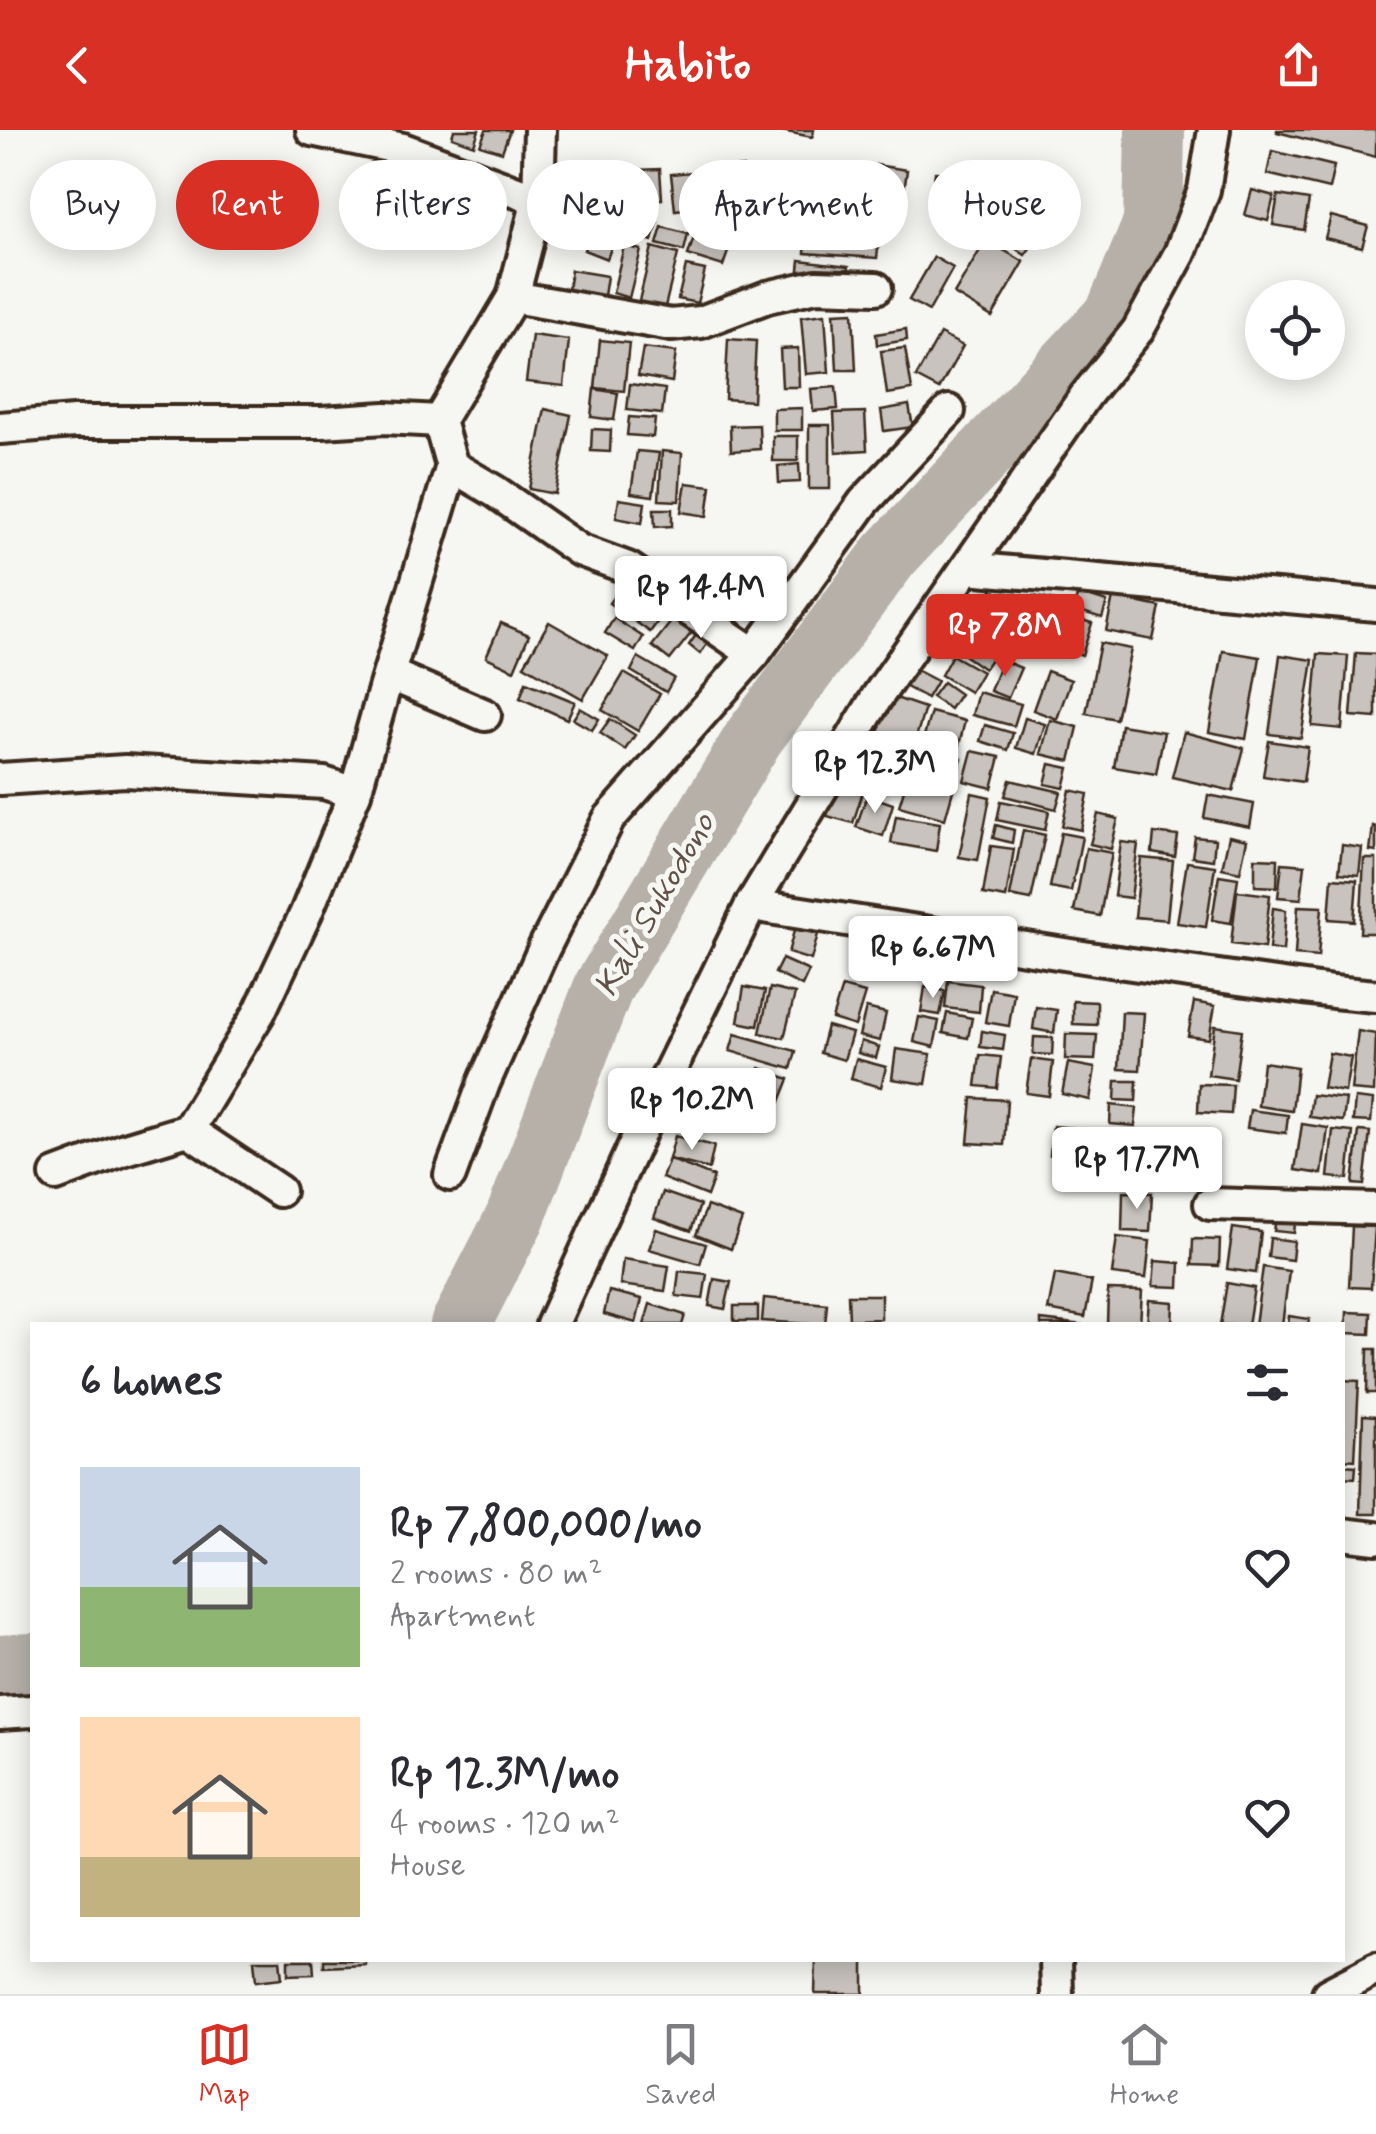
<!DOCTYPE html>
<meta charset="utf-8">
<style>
body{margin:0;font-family:Mynerve,sans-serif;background:#f2f2f3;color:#2b2b33;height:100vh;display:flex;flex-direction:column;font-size:38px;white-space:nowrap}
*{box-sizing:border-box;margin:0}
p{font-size:32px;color:#7c7c81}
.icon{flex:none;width:55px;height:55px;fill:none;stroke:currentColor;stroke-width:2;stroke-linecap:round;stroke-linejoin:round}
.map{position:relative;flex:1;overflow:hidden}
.side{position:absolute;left:30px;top:1192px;width:1315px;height:640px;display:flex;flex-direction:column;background:#fff;border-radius:0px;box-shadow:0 5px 25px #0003}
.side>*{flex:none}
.guide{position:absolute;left:30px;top:30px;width:1318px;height:90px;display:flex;gap:20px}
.fabs{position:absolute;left:1245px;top:150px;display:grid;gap:20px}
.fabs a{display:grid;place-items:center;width:100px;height:100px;border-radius:50%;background:#fff;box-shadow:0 5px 25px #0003;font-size:50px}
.price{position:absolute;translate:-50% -85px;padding:0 22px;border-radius:10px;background:#fff;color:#222;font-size:32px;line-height:65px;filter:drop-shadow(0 2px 5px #0008)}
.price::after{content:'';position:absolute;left:50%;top:60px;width:30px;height:22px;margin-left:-15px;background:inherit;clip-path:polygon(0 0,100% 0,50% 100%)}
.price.current{background:#d93025;color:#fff}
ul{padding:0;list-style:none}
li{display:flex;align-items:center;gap:30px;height:250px;padding:0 50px}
li span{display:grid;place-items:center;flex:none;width:280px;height:200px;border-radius:0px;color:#555}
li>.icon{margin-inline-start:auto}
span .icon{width:120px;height:120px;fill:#fffc;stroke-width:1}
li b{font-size:42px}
h2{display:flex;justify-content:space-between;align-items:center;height:120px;padding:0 50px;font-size:42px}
.tag{padding:0 35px;border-radius:45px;background:#fff;box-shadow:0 5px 25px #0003;font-size:35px;line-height:90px}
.tag.current{background:#d93025;color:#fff}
header{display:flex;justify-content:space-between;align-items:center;height:130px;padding:0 50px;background:#d93025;color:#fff;font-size:45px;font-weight:800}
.menu{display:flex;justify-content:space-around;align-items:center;height:140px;border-top:2px solid #e1e1e2;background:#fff;font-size:28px;color:#7c7c81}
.menu a{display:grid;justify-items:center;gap:5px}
.menu .current{color:#d93025}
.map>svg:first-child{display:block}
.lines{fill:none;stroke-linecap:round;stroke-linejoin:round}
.river{stroke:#b6b0a9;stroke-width:60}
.building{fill:#c8c3be;stroke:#3b2a1e;stroke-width:2.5}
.street-casing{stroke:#3b2a1e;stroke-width:38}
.street{stroke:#f6f6f2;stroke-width:30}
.labels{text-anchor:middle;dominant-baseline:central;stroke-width:10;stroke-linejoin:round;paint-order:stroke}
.water-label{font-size:35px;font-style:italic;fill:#605248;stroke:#f6f6f2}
</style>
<header><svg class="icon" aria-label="back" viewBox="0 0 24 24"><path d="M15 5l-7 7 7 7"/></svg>Habito<svg class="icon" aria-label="share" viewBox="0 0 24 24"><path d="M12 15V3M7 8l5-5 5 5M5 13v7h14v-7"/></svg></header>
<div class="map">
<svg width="1376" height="1864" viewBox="0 0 1376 1864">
<rect width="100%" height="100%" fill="#f6f6f2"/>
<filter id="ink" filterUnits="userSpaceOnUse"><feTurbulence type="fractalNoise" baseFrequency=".01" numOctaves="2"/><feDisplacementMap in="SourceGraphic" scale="20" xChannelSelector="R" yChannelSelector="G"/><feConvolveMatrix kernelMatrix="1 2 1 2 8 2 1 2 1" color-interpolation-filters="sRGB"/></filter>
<g filter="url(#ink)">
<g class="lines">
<g class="river">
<polyline points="460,1195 515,1088 604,856 754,607 890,425 1115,184 1153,93 1155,0"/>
<polyline points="0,1535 32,1533"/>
</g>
</g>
<g class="building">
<polygon points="454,0 479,0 474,15 452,7"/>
<polygon points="486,0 510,0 502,22 480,15"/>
<polygon points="777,0 814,0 812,7"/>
<polygon points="1277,0 1376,0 1376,27 1277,2"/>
<polygon points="1272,21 1334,36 1329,59 1267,44"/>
<polygon points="876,35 907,40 901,81 869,76"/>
<polygon points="743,37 747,72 675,80 671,44"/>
<polygon points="660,39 662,69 588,71 587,42"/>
<rect x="763" y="40" width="26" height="33"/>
<polygon points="822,40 864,45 861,74 818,70"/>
<polygon points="935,42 968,45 967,60 933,57"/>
<polygon points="799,43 812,44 810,67 798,66"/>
<polygon points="1252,60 1274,66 1268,91 1245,85"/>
<polygon points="1025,65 1054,85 1025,125 996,105"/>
<polygon points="1278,65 1309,70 1304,100 1273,95"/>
<polygon points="574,72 620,87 616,99 570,84"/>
<polygon points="629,83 658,93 652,111 622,101"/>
<polygon points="709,86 751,91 750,105 708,100"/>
<polygon points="1331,86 1368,96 1362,117 1325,108"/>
<polygon points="761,87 785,91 783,111 758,107"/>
<polygon points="569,92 586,99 580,115 562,109"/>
<polygon points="807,96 880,101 877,128 805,123"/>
<polygon points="662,97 688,104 684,121 657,114"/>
<polygon points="592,99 615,107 607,129 584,120"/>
<polygon points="694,107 729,119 723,136 688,125"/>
<polygon points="986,110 1024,132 992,187 954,164"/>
<polygon points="624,116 641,120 629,168 613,163"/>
<polygon points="652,117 678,124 663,185 637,179"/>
<polygon points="934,127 953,138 929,181 909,170"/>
<polygon points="800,130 849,136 847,154 798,149"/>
<polygon points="686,136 705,140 697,173 678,169"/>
<polygon points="571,140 607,146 602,179 566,173"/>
<polygon points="853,182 856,240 837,240 834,183"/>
<polygon points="825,184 829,242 806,244 801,187"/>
<polygon points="906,199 907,210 877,215 876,204"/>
<polygon points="940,204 963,216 939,259 916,247"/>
<polygon points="532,205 569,210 564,256 526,252"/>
<polygon points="728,209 756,211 753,271 725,269"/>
<polygon points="600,210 629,213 624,261 595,258"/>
<polygon points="643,218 676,222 672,252 638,246"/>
<polygon points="798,218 799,257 782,257 780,219"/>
<polygon points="905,218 912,260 887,264 881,221"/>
<polygon points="630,254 665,259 662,284 627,280"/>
<polygon points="836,257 838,279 813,281 811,259"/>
<polygon points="594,259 618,263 614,290 591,287"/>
<polygon points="909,275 913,297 884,301 881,280"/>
<polygon points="802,278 802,300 774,300 774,279"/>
<polygon points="545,279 571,285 555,364 529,359"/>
<polygon points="865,282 867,320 836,322 834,283"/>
<polygon points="629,287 655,289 653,307 627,305"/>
<polygon points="759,295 760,319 731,321 730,296"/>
<rect x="809" y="295" width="21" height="64"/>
<polygon points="592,299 611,300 610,322 591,321"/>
<rect x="773" y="306" width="25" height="25"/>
<polygon points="637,321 659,323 653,366 631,363"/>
<polygon points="662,321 682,323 679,371 659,370"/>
<polygon points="799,334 800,352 779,353 778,336"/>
<polygon points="686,353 711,356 707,386 681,382"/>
<polygon points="619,369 645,373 642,393 616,388"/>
<polygon points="654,379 672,379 672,396 655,397"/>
<polygon points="624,452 665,482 650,502 609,473"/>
<polygon points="992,460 1023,480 1003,508 974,487"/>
<polygon points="1078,463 1107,472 1102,488 1073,479"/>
<polygon points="1033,466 1058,472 1044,525 1019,519"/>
<polygon points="1113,467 1160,477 1153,510 1106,501"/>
<polygon points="678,483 696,497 670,530 652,516"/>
<polygon points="1062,484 1092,493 1082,525 1053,516"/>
<polygon points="962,487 1002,514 984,539 945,512"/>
<polygon points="614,488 643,507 635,521 605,503"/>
<polygon points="549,492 608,526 583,569 524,535"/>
<polygon points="501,493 529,505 514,540 486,527"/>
<polygon points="701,498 713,506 700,524 689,515"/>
<polygon points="1100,513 1131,519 1116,589 1086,583"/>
<polygon points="1223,521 1260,527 1246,609 1209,602"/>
<polygon points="1356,523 1376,524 1376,588 1351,586"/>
<polygon points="1318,524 1348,526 1342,599 1312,596"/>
<polygon points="952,525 982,542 970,562 941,545"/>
<polygon points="1280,525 1313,530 1301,608 1269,604"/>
<polygon points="638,527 674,548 666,562 631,541"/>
<polygon points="1002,530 1021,538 1008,568 990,561"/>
<polygon points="907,535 937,551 927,568 897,552"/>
<polygon points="1047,541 1071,550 1057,589 1033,580"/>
<polygon points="624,543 660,564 638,601 602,580"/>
<polygon points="526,552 575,572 567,589 520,568"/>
<polygon points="943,552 960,564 950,579 932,567"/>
<polygon points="978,562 1021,574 1014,596 972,585"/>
<polygon points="890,566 925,578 912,620 876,609"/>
<polygon points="580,578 599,589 592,600 573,589"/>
<polygon points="931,582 965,591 959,615 924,606"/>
<polygon points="1025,588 1045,594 1036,624 1016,618"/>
<polygon points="610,589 635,605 625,620 600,603"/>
<polygon points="1050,590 1078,597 1070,631 1041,624"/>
<polygon points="985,595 1013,603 1008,620 980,611"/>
<polygon points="1121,595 1164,602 1156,644 1114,637"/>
<polygon points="1184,602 1244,618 1233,661 1172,647"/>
<polygon points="1269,611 1308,617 1303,652 1263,646"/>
<polygon points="924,615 962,628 957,643 919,629"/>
<polygon points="866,621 902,636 894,654 859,640"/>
<polygon points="972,621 1000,627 992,658 964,651"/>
<polygon points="1050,634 1069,638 1064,658 1045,654"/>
<polygon points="911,637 956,650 945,689 899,676"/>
<polygon points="839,648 865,655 853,693 827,686"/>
<polygon points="1010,650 1061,662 1056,679 1005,666"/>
<polygon points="1070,660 1088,664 1081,700 1062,696"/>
<polygon points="972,663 990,667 978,730 959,727"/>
<polygon points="867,665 893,674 883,706 856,697"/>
<polygon points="1208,665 1254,674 1250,697 1204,688"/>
<polygon points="1001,671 1049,681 1045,700 997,690"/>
<polygon points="1098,684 1118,689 1111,719 1090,714"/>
<polygon points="896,686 940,693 936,721 891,713"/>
<polygon points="996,695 1014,700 1012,713 993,708"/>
<polygon points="1373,696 1376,697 1376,722 1370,721"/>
<polygon points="1023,700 1045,705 1031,770 1010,766"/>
<polygon points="1061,703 1082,707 1071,761 1050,757"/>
<polygon points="1154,703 1178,706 1175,727 1152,723"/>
<polygon points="1229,706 1247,710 1240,742 1222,738"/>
<polygon points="1195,707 1215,709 1213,730 1192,727"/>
<polygon points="1121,712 1138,714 1131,768 1114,766"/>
<polygon points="1342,715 1362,718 1359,745 1339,743"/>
<polygon points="991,716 1014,719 1006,768 983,764"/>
<polygon points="1086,718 1112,723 1100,786 1074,781"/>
<polygon points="1141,728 1173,731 1167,790 1135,787"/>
<polygon points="1255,728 1278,729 1277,757 1255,756"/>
<polygon points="1364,729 1376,729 1376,803 1360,803"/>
<polygon points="1187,732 1215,736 1206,797 1177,793"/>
<polygon points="1282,733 1305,735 1301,769 1278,767"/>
<polygon points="1219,745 1238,748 1231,793 1212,790"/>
<polygon points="1332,748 1357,750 1354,791 1329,789"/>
<polygon points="1237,761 1270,765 1264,818 1231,814"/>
<polygon points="1298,776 1322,777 1318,827 1295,825"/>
<polygon points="1273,778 1286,780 1283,821 1269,819"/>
<polygon points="795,797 818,804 811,830 788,823"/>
<polygon points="782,829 809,841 802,856 775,843"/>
<polygon points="948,851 981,855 979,882 945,878"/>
<polygon points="744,857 765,861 758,896 738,892"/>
<polygon points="842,857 865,863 855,896 832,889"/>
<polygon points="925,857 945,861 940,885 921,882"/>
<polygon points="770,858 795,864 784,908 760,903"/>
<polygon points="991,859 1014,863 1009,896 985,892"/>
<polygon points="1073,871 1097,872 1097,895 1073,894"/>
<polygon points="1194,872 1215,876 1209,909 1188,906"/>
<polygon points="1036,877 1057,880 1054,903 1033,899"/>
<polygon points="866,878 886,883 880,911 859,906"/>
<polygon points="1122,882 1144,883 1140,940 1119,939"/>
<polygon points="947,883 972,888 968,908 943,903"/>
<polygon points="919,887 939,891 934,917 914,912"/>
<polygon points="827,896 852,903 844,930 820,923"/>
<polygon points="1215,896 1242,900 1235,949 1208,945"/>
<polygon points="982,901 1005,905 1003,920 980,917"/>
<polygon points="1358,901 1376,904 1374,962 1351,960"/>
<polygon points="735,904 796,921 791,939 730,921"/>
<polygon points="1066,904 1097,905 1095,930 1065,929"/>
<polygon points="1034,907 1053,908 1052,925 1033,924"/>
<polygon points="861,911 879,917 876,928 858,923"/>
<polygon points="896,919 931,924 926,954 892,949"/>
<polygon points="1329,923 1351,927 1345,962 1323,958"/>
<polygon points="980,925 1001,927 997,958 976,956"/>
<polygon points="856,929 886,937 881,957 851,949"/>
<polygon points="1031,929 1053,932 1049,966 1026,963"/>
<polygon points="1263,932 1297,937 1292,981 1258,976"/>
<polygon points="1068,933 1095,938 1090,970 1062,964"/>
<polygon points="760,938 789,949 779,974 751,963"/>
<polygon points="1116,951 1137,951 1136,971 1115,970"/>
<polygon points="1199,954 1233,955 1231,984 1198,982"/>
<polygon points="1312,965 1346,969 1343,991 1309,987"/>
<polygon points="972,968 1007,970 1004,1015 968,1013"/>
<polygon points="1355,968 1373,970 1371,992 1353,991"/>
<polygon points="1111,975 1137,978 1135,996 1110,994"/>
<polygon points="1250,980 1288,985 1286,1003 1247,998"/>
<polygon points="1302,994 1328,998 1322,1044 1295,1040"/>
<polygon points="1053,996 1105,1001 1102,1030 1050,1025"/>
<polygon points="1333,1000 1353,1002 1348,1049 1328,1047"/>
<polygon points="1359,1001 1370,1002 1364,1055 1353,1054"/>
<polygon points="675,1006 714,1016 709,1039 669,1029"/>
<polygon points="669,1029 714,1047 707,1066 662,1048"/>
<polygon points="663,1062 700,1075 691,1101 654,1088"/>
<polygon points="1123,1062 1152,1063 1150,1102 1122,1101"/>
<polygon points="707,1076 742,1089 731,1119 696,1105"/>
<polygon points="1277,1082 1296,1086 1294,1103 1274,1101"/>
<polygon points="1352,1096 1375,1097 1371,1158 1349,1157"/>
<polygon points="1233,1098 1261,1102 1256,1143 1227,1139"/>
<polygon points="656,1099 706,1114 700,1134 649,1119"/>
<polygon points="1117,1107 1150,1111 1146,1148 1112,1144"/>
<polygon points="1270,1108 1294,1111 1292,1130 1268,1127"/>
<polygon points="1193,1109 1220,1110 1219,1136 1192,1135"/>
<polygon points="623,1129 669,1136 665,1161 620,1155"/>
<polygon points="1155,1131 1180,1133 1179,1157 1153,1156"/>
<polygon points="1263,1137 1289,1141 1282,1195 1255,1195"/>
<polygon points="679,1141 707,1144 703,1169 676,1166"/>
<polygon points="1055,1144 1092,1151 1085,1187 1048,1180"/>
<polygon points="714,1149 731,1152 725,1179 709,1176"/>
<polygon points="1227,1153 1254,1158 1248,1195 1220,1195"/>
<polygon points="1108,1160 1142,1161 1140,1195 1107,1195"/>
<polygon points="609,1161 642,1169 636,1193 604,1184"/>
<polygon points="848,1165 881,1165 881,1189 849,1190"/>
<polygon points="764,1168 827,1174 825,1195 762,1191"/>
<polygon points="1149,1170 1173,1172 1172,1195 1147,1195"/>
<polygon points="650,1174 685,1185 682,1195 644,1195"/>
<rect x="734" y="1176" width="24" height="15"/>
<polygon points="1347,1182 1371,1183 1370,1204 1346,1203"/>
<polygon points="1289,1186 1309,1189 1308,1195 1288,1195"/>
<polygon points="1041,1190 1084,1195 1041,1195"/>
<polygon points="1368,1219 1376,1219 1376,1263 1367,1263"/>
<polygon points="1342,1250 1359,1251 1355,1330 1342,1329"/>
<polygon points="1363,1285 1376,1286 1376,1384 1360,1384"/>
<polygon points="1342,1335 1356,1336 1355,1348 1342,1347"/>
<polygon points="254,1830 280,1830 282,1848 256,1851"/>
<polygon points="288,1830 313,1830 314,1844 288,1845"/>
<polygon points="324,1830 366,1830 366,1835 324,1837"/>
<polygon points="816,1830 864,1830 864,1864 815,1864"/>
</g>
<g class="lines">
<g class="street-casing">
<g id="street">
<polyline points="312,0 403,19 538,70"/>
<polyline points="513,167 671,195 701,192 767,167 816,156 876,158"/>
<polyline points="0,298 74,292 322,292 385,288 439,291"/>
<polyline points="452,336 496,362 579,420 628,438 754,524"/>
<polyline points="967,438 1376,475"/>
<polyline points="389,544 485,585"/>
<polyline points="0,649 125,641 324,653 355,663"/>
<polyline points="751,775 1096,829 1333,862 1376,866"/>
<polyline points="188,1000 279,1061"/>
<polyline points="56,1045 125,1019 188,1000 259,883 306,783 355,663 384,559 452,336 439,291 513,167 538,70 540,0"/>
<polyline points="450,1045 484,953 544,818 609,689 754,524 864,372 949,281"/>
<polyline points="1210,1074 1376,1079"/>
<polyline points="552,1195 643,996 751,775 877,567 1086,265 1138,200 1180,123 1204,60 1214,0"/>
<polyline points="1342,1404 1376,1408"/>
<polyline points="0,1583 32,1581"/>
<polyline points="1056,1830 1057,1864"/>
<polyline points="1328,1864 1376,1839"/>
</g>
</g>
<use href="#street" class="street"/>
</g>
</g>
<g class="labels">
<g class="water-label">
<text transform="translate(655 775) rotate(-60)">Kali Sukodono</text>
</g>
</g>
</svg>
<div class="fabs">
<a><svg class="icon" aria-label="locate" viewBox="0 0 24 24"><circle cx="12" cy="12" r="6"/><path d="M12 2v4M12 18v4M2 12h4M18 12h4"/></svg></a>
</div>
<b class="price" style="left:701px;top:511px">Rp 14.4M</b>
<b class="price current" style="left:1005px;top:549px">Rp 7.8M</b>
<b class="price" style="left:875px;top:686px">Rp 12.3M</b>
<b class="price" style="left:933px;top:871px">Rp 6.67M</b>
<b class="price" style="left:692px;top:1023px">Rp 10.2M</b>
<b class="price" style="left:1137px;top:1082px">Rp 17.7M</b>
<div class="guide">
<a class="tag">Buy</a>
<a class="tag current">Rent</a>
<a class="tag">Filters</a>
<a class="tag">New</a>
<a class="tag">Apartment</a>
<a class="tag">House</a>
</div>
<section class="side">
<h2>6 homes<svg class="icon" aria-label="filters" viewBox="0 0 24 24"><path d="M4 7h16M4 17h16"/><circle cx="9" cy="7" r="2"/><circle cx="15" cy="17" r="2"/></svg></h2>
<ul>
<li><span style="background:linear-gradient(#c9d6e8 60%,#8fb573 0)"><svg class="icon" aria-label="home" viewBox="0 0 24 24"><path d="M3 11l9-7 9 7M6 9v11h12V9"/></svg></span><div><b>Rp 7,800,000/mo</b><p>2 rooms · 80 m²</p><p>Apartment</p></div><svg class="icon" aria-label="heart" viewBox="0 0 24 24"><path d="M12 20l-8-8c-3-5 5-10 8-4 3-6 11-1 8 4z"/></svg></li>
<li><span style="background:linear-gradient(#ffd9b3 70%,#c2b280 0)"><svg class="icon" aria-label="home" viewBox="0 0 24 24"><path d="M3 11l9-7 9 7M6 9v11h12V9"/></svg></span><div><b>Rp 12.3M/mo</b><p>4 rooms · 120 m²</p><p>House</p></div><svg class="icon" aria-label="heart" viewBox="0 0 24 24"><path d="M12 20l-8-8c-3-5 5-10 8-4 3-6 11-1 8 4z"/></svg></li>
</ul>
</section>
</div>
<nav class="menu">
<a class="current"><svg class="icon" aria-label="map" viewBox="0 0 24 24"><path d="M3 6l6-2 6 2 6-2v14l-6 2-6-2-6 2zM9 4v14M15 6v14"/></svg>Map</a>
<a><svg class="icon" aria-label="saved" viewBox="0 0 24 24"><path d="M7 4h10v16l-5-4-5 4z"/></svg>Saved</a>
<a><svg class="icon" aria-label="home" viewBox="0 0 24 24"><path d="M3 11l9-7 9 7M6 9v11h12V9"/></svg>Home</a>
</nav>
